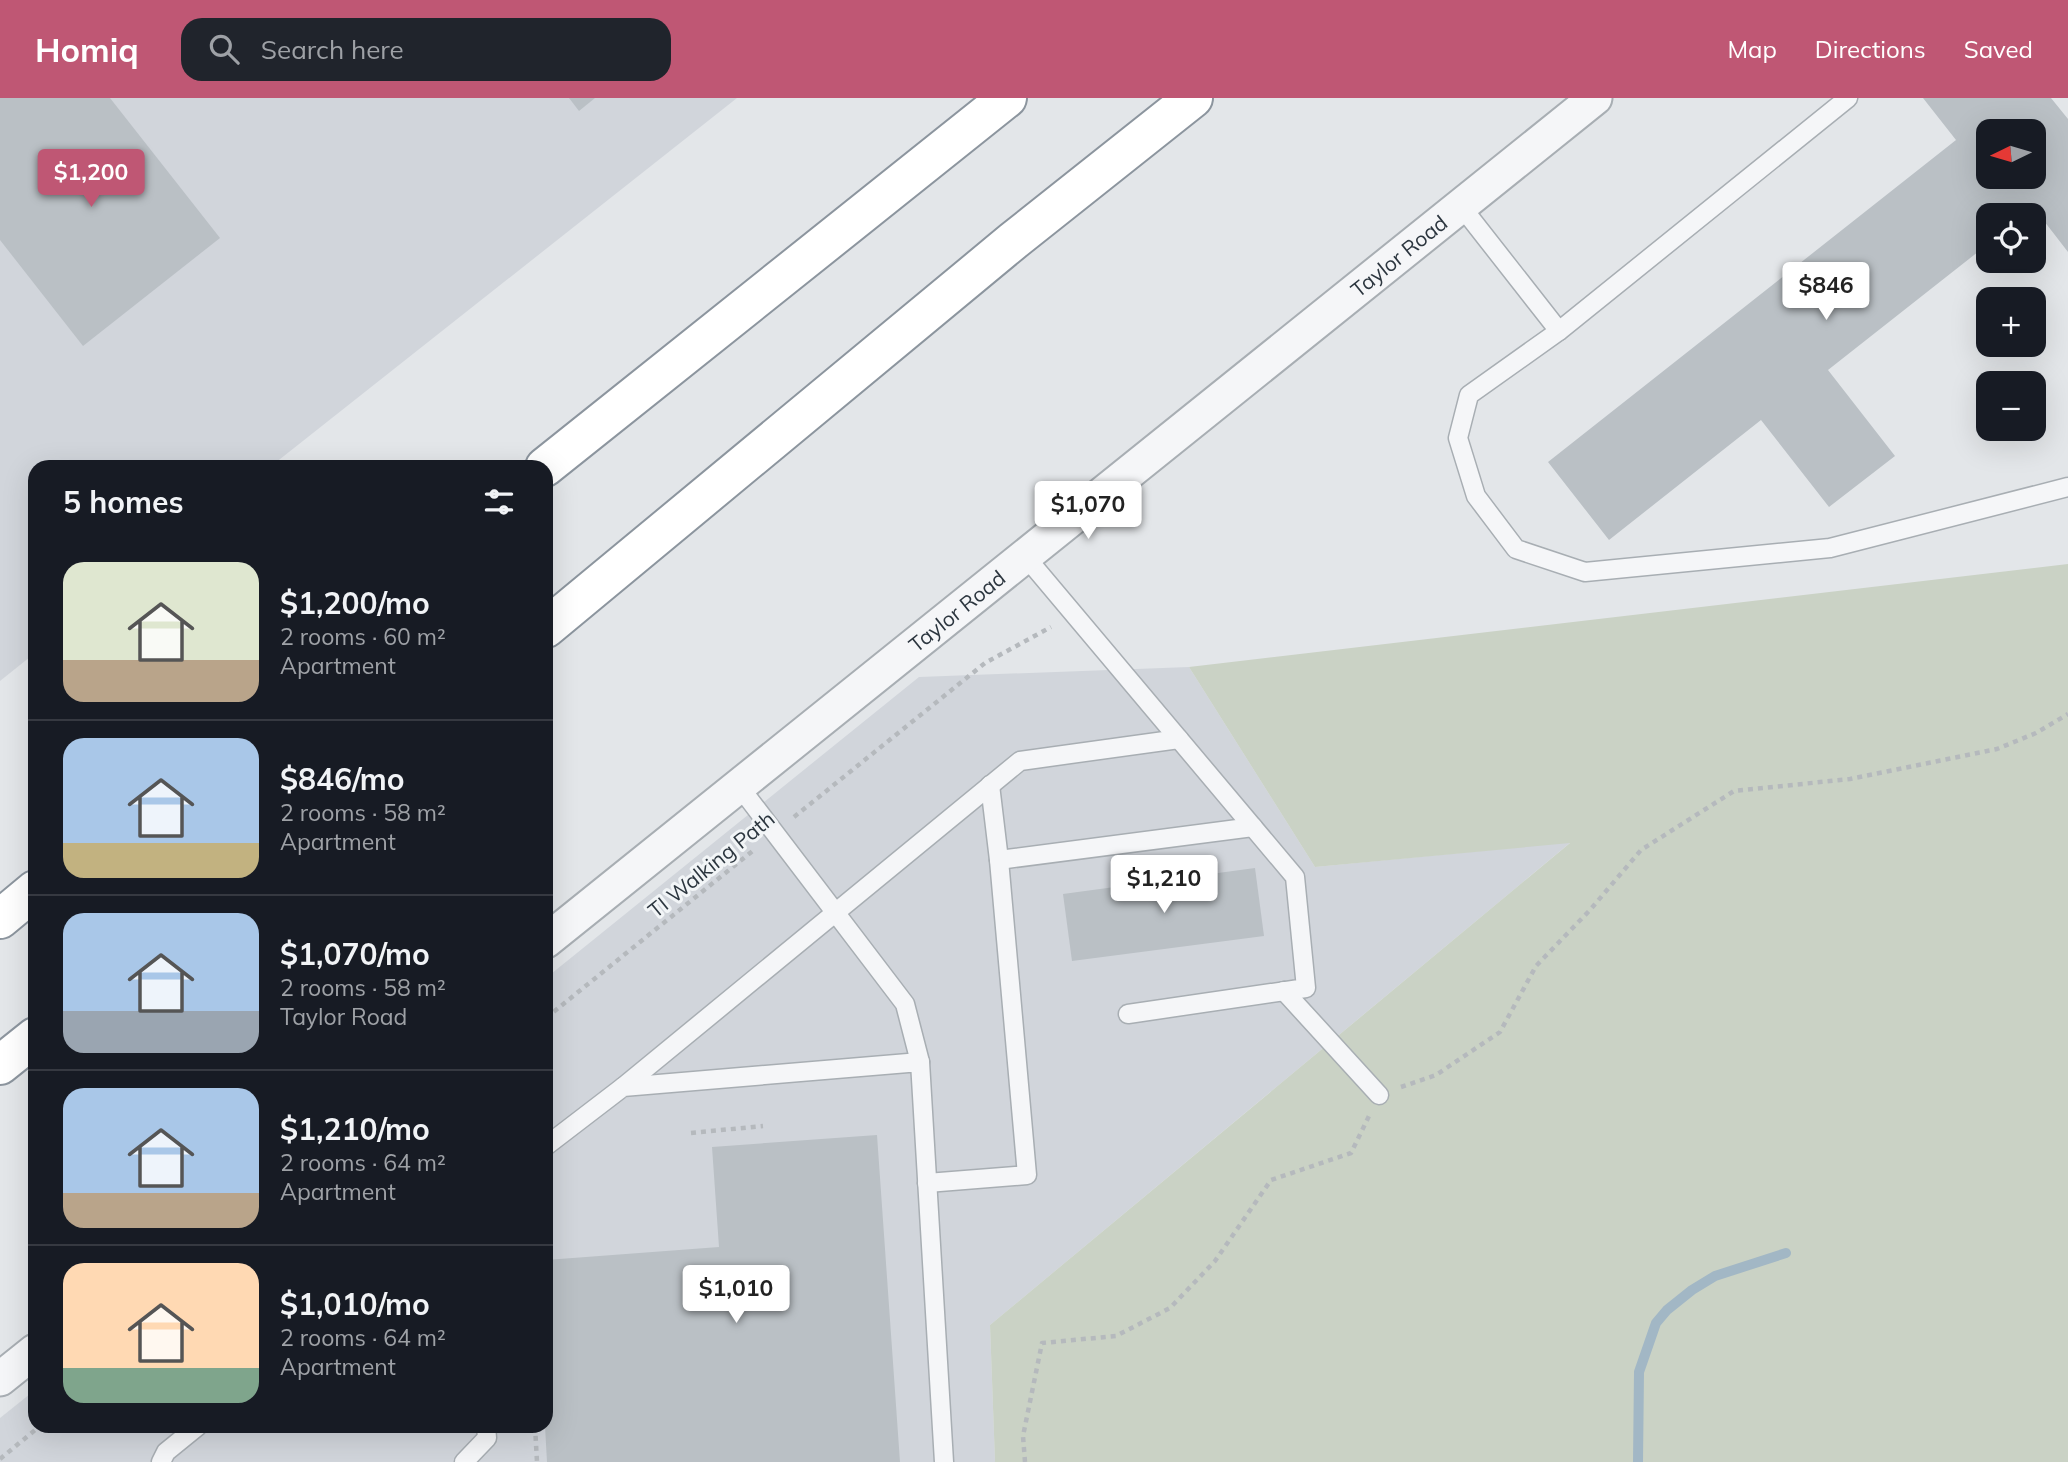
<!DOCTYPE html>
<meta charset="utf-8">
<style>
body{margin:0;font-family:Mulish,sans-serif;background:#20242c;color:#f1f3f6;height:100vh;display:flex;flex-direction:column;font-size:26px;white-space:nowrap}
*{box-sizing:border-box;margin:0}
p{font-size:23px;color:#9ea1a6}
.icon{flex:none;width:38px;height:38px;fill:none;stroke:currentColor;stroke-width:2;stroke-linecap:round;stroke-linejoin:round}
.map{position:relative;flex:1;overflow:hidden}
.details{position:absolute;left:28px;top:362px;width:525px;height:973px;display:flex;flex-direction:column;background:#171b24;border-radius:21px;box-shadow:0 7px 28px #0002}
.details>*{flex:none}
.needle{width:46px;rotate:265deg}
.buttons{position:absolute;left:1976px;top:21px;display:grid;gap:14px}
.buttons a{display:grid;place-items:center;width:70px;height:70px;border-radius:14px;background:#171b24;box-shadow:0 7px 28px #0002;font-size:35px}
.price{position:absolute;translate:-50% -60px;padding:0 16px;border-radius:7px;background:#fff;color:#222;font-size:23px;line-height:46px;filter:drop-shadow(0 2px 4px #0008)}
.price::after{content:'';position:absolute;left:50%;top:42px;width:21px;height:16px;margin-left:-10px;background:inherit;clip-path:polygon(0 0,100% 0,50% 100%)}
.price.current{background:#bf5774;color:#fff}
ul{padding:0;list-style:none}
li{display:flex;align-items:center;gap:21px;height:175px;padding:0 35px}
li+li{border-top:2px solid #363941}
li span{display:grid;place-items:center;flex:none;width:196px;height:140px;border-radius:21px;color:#555}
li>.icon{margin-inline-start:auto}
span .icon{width:84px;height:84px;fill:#fffc;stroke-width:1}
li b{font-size:30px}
h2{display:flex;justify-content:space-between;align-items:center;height:84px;padding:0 35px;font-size:30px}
header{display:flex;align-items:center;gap:42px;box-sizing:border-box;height:98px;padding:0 35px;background:#bf5774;color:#fff}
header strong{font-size:33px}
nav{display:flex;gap:38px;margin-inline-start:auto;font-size:24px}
.search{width:490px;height:63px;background:#20242c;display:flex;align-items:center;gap:18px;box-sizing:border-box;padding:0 24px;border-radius:21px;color:#9ea1a6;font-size:26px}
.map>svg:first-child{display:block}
.built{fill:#d1d5db}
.green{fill:#cad2c5}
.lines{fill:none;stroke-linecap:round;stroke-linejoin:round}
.stream{stroke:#a2b7c5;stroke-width:10}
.building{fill:#bac0c5;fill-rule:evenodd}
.service-casing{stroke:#a8aeb3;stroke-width:21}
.minor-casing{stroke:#a8aeb3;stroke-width:37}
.motorway-casing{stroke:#8c959e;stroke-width:42}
.path{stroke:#b5b9bd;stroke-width:4.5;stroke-dasharray:5 5;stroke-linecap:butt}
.service{stroke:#f5f6f8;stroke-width:18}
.minor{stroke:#f5f6f8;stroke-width:33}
.motorway{stroke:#fff;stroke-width:38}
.labels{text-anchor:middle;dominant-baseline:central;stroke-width:6;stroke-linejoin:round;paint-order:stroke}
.street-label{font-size:21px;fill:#2c363f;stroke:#f2f5f7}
</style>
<header>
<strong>Homiq</strong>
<div class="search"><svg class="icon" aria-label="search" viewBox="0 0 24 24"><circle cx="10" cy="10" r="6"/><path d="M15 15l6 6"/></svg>Search here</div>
<nav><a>Map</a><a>Directions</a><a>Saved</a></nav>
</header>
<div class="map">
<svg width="2068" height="1364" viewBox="0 0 2068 1364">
<rect width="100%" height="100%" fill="#e3e6e9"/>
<g class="built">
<polygon points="0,0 737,0 270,369 35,369 35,555 0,583"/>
<polygon points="1189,569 1315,769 1571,744 990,1227 995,1364 0,1364 0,1320 35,1292 35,1328 546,1328 546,880 919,579"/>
</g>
<polygon class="green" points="2068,466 2068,1364 995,1364 990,1227 1570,745 1315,769 1189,569"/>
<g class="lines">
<polyline class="stream" points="1638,1364 1639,1274 1656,1225 1667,1212 1692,1192 1715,1178 1786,1155"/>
</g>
<g class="building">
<polygon points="0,0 110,0 220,140 83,248 0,142"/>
<polygon points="569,0 595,0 579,13"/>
<path d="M1923,0H2051L2068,21V154L2034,110L2025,117H1988V146L1828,272L1895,358L1829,409L1761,322L1609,442L1548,364L1956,42ZM1988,33H2034V79H1988Z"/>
<polygon points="1255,770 1264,838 1072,863 1063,796"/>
<polygon points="877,1037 900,1364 547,1364 545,1328 546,1162 719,1149 712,1049"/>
</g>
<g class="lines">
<g class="service-casing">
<g id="service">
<polyline points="1848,0 1559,233 1469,297 1458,340 1476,398 1516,451 1585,474 1830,450 2068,389"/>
<polyline points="1461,108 1559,233"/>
<polyline points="1025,458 1295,779 1306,890 1128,916"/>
<polyline points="739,688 905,906 920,964"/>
<polyline points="999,762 1253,729"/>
<polyline points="1284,893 1379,997"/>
<polyline points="623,989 1020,663 1179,641"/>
<polyline points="546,1048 623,989 920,964 944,1364"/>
<polyline points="927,1085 1027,1077 999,762 990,687"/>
<polyline points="161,1364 166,1354 198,1328"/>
<polyline points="464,1364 487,1340 486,1328"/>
</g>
</g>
<g class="minor-casing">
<g id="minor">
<path id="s1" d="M546,843L1595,0"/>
<polyline points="0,1281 35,1253"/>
</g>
</g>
<g class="motorway-casing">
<g id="motorway">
<polyline points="545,369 1007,0"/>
<polyline points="546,530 1013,143 1193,0"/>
<polyline points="0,821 35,792"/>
<polyline points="0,967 35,939"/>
</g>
</g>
<g class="path">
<polyline points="794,719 985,565 1051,529"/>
<polyline points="546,920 755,751"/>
<polyline points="1401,989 1436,977 1500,934 1536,868 1590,812 1641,752 1734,693 1850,681 1997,651 2036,635 2068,616"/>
<polyline points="691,1035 763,1028"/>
<polyline points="535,1328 537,1364"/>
<polyline points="0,1361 40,1328"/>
<polyline points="1025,1364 1023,1338 1042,1245 1116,1238 1170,1210 1215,1163 1271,1082 1351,1055 1369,1018"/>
</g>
<use href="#service" class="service"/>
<use href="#minor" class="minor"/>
<use href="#motorway" class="motorway"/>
</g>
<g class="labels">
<g class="street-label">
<text stroke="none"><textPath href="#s1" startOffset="1094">Taylor Road</textPath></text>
<text stroke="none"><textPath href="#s1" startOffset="527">Taylor Road</textPath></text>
<text transform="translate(711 766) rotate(-39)">TI Walking Path</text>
</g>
</g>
</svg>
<div class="buttons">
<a><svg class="needle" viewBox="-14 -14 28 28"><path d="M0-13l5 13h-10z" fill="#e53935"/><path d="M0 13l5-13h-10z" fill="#9ea1a6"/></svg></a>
<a><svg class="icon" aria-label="locate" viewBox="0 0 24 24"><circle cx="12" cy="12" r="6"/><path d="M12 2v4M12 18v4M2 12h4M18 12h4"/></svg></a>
<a>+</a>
<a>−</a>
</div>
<b class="price current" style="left:91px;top:111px">$1,200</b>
<b class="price" style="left:1826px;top:224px">$846</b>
<b class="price" style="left:1088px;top:443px">$1,070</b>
<b class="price" style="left:1164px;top:817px">$1,210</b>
<b class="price" style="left:736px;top:1227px">$1,010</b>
<section class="details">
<h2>5 homes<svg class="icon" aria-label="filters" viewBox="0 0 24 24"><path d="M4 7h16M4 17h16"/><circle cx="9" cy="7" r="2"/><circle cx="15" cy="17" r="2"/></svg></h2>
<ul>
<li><span style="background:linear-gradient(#dfe7d0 70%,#b9a48a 0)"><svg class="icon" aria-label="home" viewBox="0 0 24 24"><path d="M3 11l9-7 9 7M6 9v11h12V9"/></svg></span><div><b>$1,200/mo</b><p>2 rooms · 60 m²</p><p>Apartment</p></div></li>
<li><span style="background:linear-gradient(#a9c7e8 75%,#c2b280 0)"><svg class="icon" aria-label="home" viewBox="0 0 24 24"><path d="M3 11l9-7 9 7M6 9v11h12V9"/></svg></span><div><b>$846/mo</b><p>2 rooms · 58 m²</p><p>Apartment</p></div></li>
<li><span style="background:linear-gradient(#a9c7e8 70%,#9aa5b1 0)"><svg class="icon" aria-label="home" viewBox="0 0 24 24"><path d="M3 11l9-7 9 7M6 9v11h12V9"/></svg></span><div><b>$1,070/mo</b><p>2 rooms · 58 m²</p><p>Taylor Road</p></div></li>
<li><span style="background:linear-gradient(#a9c7e8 75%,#b9a48a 0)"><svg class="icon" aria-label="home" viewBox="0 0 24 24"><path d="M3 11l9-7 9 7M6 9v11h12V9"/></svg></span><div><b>$1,210/mo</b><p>2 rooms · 64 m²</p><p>Apartment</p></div></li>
<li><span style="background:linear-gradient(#ffd9b3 75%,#7fa58c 0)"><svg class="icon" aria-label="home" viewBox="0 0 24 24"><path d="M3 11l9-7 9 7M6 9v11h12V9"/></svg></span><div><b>$1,010/mo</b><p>2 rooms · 64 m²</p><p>Apartment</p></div></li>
</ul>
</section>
</div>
